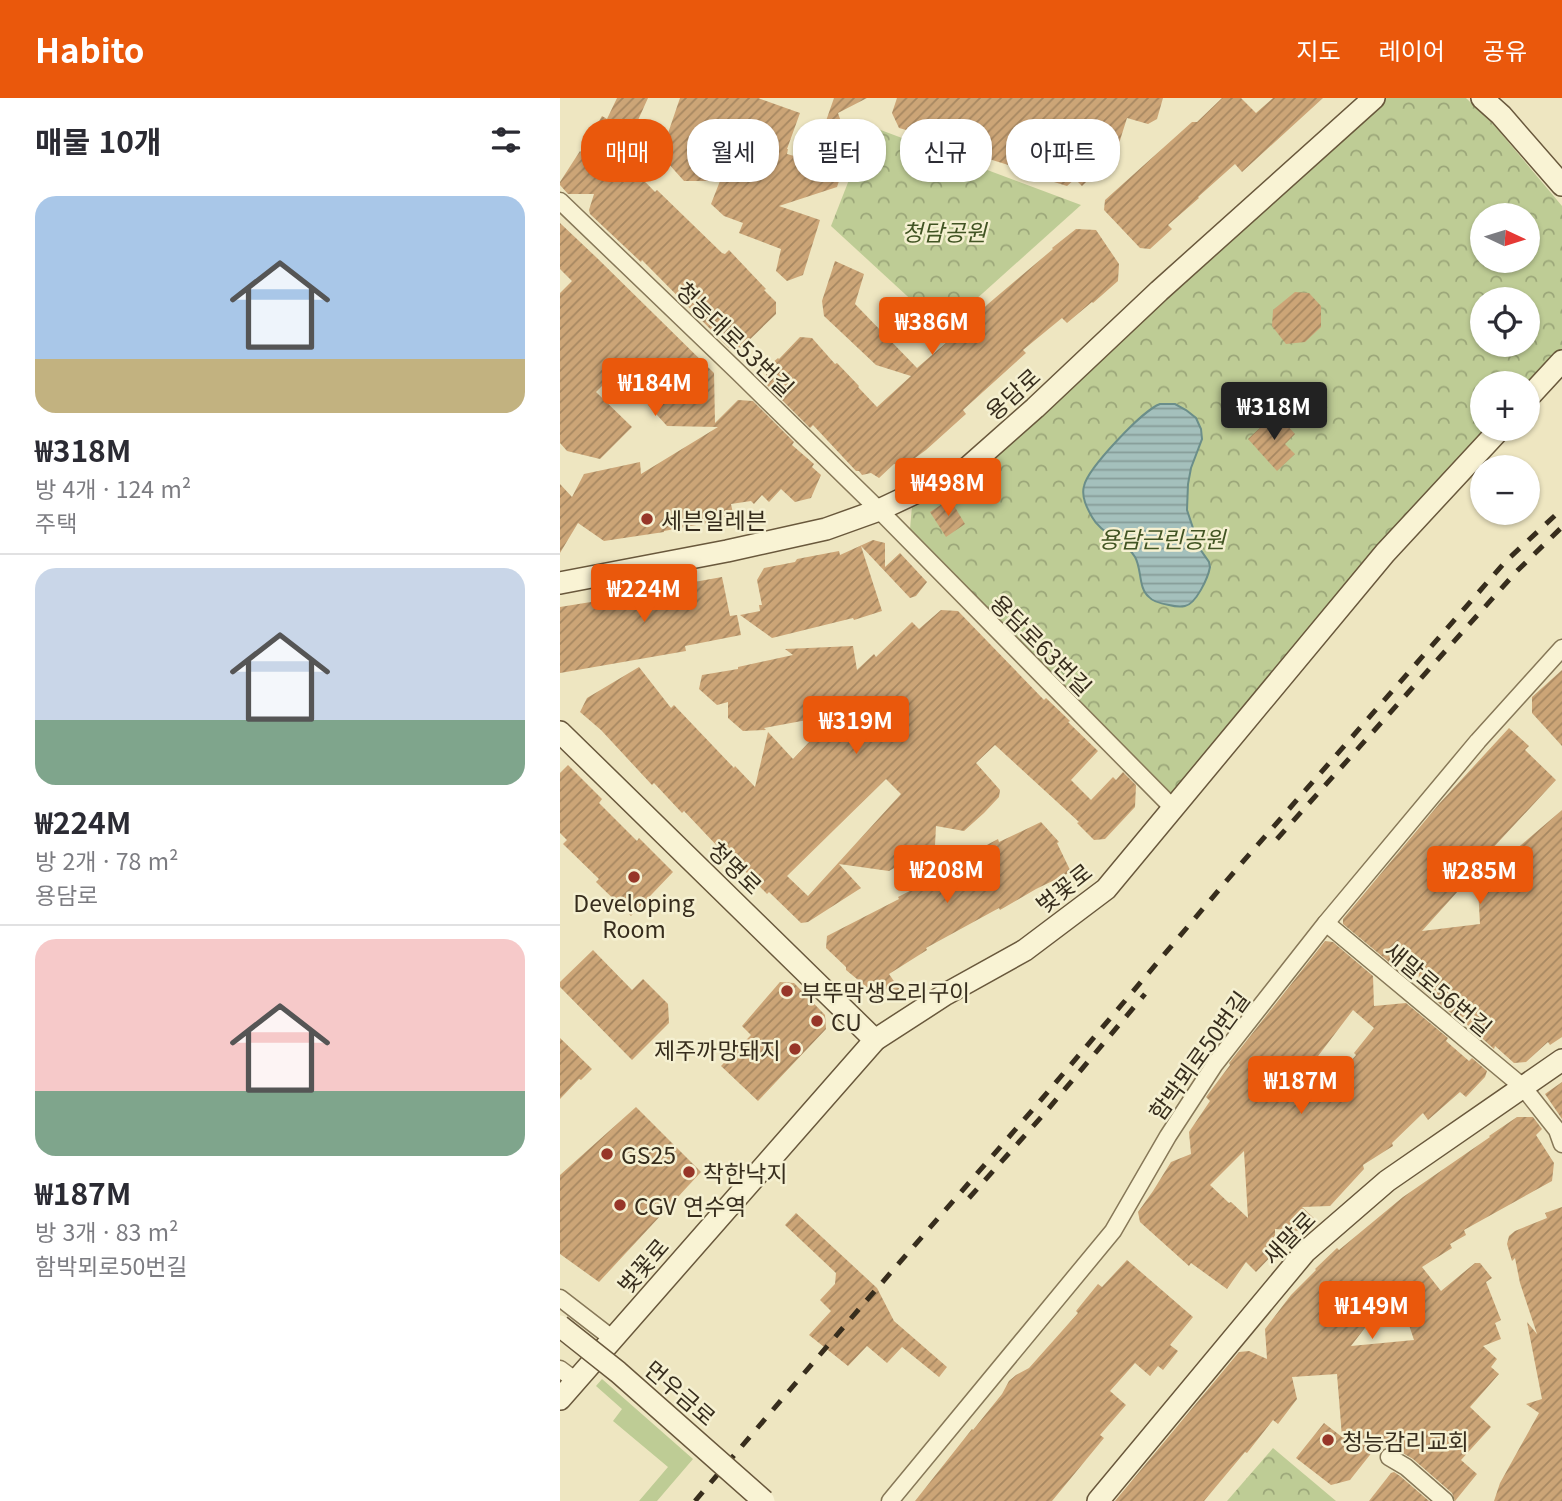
<!DOCTYPE html>
<html lang="ko">
<meta charset="utf-8">
<style>
body{margin:0;font-family:Georgia,"Noto Sans KR",serif;background:#f2f2f3;color:#2b2b33;height:100vh;display:flex;flex-direction:column;font-size:26px;white-space:nowrap}
*{box-sizing:border-box;margin:0}
p{font-size:23px;color:#7c7c81}
.icon{flex:none;width:38px;height:38px;fill:none;stroke:currentColor;stroke-width:2;stroke-linecap:round;stroke-linejoin:round}
.map{position:relative;flex:1;overflow:hidden}
.details{display:flex;flex-direction:column;background:#fff;width:560px}
.details>*{flex:none}
.guide{position:absolute;left:21px;top:21px;width:665px;height:63px;display:flex;gap:14px}
.needle{width:46px;rotate:94deg}
.controls{position:absolute;left:910px;top:105px;display:grid;gap:14px}
.controls a{display:grid;place-items:center;width:70px;height:70px;border-radius:50%;background:#fff;box-shadow:0 2px 5px #0004;font-size:35px}
.price{position:absolute;translate:-50% -60px;padding:0 16px;border-radius:7px;background:#ea580c;color:#fff;font-size:23px;line-height:46px;filter:drop-shadow(0 2px 4px #0008)}
.price::after{content:'';position:absolute;left:50%;top:42px;width:21px;height:16px;margin-left:-10px;background:inherit;clip-path:polygon(0 0,100% 0,50% 100%)}
.price.active{background:#222;color:#fff}
ul{padding:0;list-style:none}
li{display:grid;align-content:center;gap:14px;height:371px;padding:0 35px}
li+li{border-top:2px solid #e1e1e2}
li span{display:grid;place-items:center;height:217px;border-radius:21px;color:#555}
li>.icon{margin-inline-start:auto}
span .icon{width:126px;height:126px;fill:#fffc;stroke-width:1}
li b{font-size:30px}
h2{display:flex;justify-content:space-between;align-items:center;height:84px;padding:0 35px;font-size:30px}
.chip{padding:0 24px;border-radius:28px;background:#fff;box-shadow:0 2px 5px #0004;font-size:24px;line-height:63px}
.chip.active{background:#ea580c;color:#fff}
header{display:flex;align-items:center;gap:42px;box-sizing:border-box;height:98px;padding:0 35px;background:#ea580c;color:#fff}
header strong{font-size:33px}
nav{display:flex;gap:38px;margin-inline-start:auto;font-size:24px}
main{display:flex;flex:1;min-height:0}
.map>svg:first-child{display:block}
.grass{fill:#becc95}
.park{fill:url(#park-crowns);fill-rule:evenodd}
.water{fill:url(#water-rules);stroke:#6b8e8a;stroke-width:2}
.building{fill:url(#building-hatch);fill-rule:evenodd}
.lines{fill:none;stroke-linecap:round;stroke-linejoin:round}
.street-casing{stroke:#877858;stroke-width:19}
.secondary-casing{stroke:#69583c;stroke-width:24}
.street{stroke:#f9f3d4;stroke-width:16}
.secondary{stroke:#f9f3d4;stroke-width:21}
.rail{stroke:#372d1d;stroke-width:5;stroke-dasharray:12 12;stroke-linecap:butt}
.secondary-bridge-casing{stroke:#69583c;stroke-width:24;stroke-linecap:butt}
.secondary-bridge{stroke:#f9f3d4;stroke-width:21}
.poi-dot{fill:#973628;stroke:#f5f0d1;stroke-width:2.5}
.labels{text-anchor:middle;dominant-baseline:central;stroke-width:5;stroke-linejoin:round;paint-order:stroke}
.park-label{font-size:23px;font-style:italic;fill:#415423;stroke:#f5f0d1}
.street-label{font-size:23px;fill:#372d1d;stroke:#f5f0d1}
.poi-label{font-size:23px;fill:#372d1d;stroke:#f5f0d1;text-anchor:start}
</style>
<header>
<strong>Habito</strong>
<nav><a>지도</a><a>레이어</a><a>공유</a></nav>
</header>
<main>
<section class="details">
<h2>매물 10개<svg class="icon" aria-label="filters" viewBox="0 0 24 24"><path d="M4 7h16M4 17h16"/><circle cx="9" cy="7" r="2"/><circle cx="15" cy="17" r="2"/></svg></h2>
<ul>
<li><span style="background:linear-gradient(#a9c7e8 75%,#c2b280 0)"><svg class="icon" aria-label="home" viewBox="0 0 24 24"><path d="M3 11l9-7 9 7M6 9v11h12V9"/></svg></span><div><b>₩318M</b><p>방 4개 · 124 m²</p><p>주택</p></div></li>
<li><span style="background:linear-gradient(#c9d6e8 70%,#7fa58c 0)"><svg class="icon" aria-label="home" viewBox="0 0 24 24"><path d="M3 11l9-7 9 7M6 9v11h12V9"/></svg></span><div><b>₩224M</b><p>방 2개 · 78 m²</p><p>용담로</p></div></li>
<li><span style="background:linear-gradient(#f6c9c9 70%,#7fa58c 0)"><svg class="icon" aria-label="home" viewBox="0 0 24 24"><path d="M3 11l9-7 9 7M6 9v11h12V9"/></svg></span><div><b>₩187M</b><p>방 3개 · 83 m²</p><p>함박뫼로50번길</p></div></li>
</ul>
</section>
<div class="map">
<svg width="1002" height="1403" viewBox="0 0 1002 1403">
<defs>
<pattern id="park-crowns" width="20" height="18" patternUnits="userSpaceOnUse" patternTransform="scale(1.75)"><rect width="20" height="18" fill="#becc95"/><path d="M2 6a3 3 0 1 1 6 0M12 15a3 3 0 1 1 6 0" fill="none" stroke="#9ba679"/></pattern>
<pattern id="water-rules" width="6" height="5" patternUnits="userSpaceOnUse" patternTransform="scale(1.75)"><rect width="6" height="5" fill="#a4c0bc"/><path d="M0 2.5h6" fill="none" stroke="#869c98"/></pattern>
<pattern id="building-hatch" width="6" height="6" patternUnits="userSpaceOnUse" patternTransform="scale(1.75)"><rect width="6" height="6" fill="#cca577"/><path d="M-1 1l2-2M0 6l6-6M5 7l2-2" fill="none" stroke="#a68761"/></pattern>
</defs>
<rect width="100%" height="100%" fill="#eee6c1"/>
<polygon class="grass" points="42,1281 133,1361 97,1403 79,1403 108,1369 53,1323 62,1311 36,1288"/>
<g class="park">
<path d="M814,0H906L934,27L1002,108V264L968,285H922V331H940L614,711L349,443L353,396L398,375ZM922,117H968V163H922ZM922,201H968V247H922Z"/>
<polygon points="310,28 521,107 383,231 271,128"/>
<polygon points="713,1350 776,1403 667,1403"/>
</g>
<path class="water" d="M600,306H615L626,312L636,320L641,331L642,341L631,370L628,386L627,412L640,451L649,464L650,469C648,480 636,506 625,508C620,509 613,508 609,507C603,506 593,504 589,499C578,490 582,471 575,459C565,442 541,436 532,419C527,410 521,399 524,388C528,370 583,312 600,306Z"/>
<g class="building">
<polygon points="57,0 88,0 74,31 70,29 55,53 95,94 97,92 162,155 165,156 169,152 206,191 204,192 216,204 216,216 181,250 169,250 82,162 81,164 30,116 29,112 34,96 8,96 0,87 0,84 20,53 21,54 42,18 47,21"/>
<polygon points="120,0 198,0 240,15 227,51 228,51 227,56 252,63 274,0 307,0 278,15 290,50 277,89 219,108 260,122 243,177 227,183 216,173 221,151 179,135 183,125 164,118 151,106 160,83 124,83 98,54 104,47"/>
<polygon points="337,0 603,0 597,21 588,26 567,20 556,55 522,88 515,81 507,88 494,84 494,81 400,52 367,41 368,38 339,30 332,15"/>
<polygon points="662,0 681,0 696,15 713,0 763,0 682,74 675,66 638,99 639,100 608,127 612,131 590,151 580,150 544,112 545,102 632,24 637,24"/>
<polygon points="0,125 37,160 154,275 155,325 178,302 193,303 234,344 232,347 254,366 252,369 261,377 251,400 235,404 221,391 209,404 202,397 194,406 191,403 171,406 174,420 104,433 104,434 44,443 18,425 0,455 0,386 12,399 24,376 80,364 81,376 158,329 107,328 88,307 84,285 75,294 56,274 36,294 72,329 40,361 7,353 0,345 0,195 12,183 0,171"/>
<polygon points="516,131 536,132 559,166 558,183 533,205 532,204 507,225 502,220 463,252 466,255 403,312 406,316 366,352 344,368 334,366 319,380 311,375 302,377 299,373 296,373 253,327 250,330 206,286 206,270 218,260 219,261 240,239 252,240 275,266 277,265 299,288 298,289 317,309 351,278 316,267 264,218 262,203 275,163 304,176 295,206 357,270 394,238 428,206 493,151 492,150"/>
<polygon points="735,194 749,195 761,208 761,229 745,244 726,246 712,228 713,212"/>
<polygon points="716,315 735,336 725,346 735,356 717,373 688,341"/>
<polygon points="390,401 405,426 386,439 370,414"/>
<polygon points="313,442 325,445 325,469 340,455 367,484 356,498 350,500 301,448 322,513 294,522 293,520 212,540 180,517 200,513 199,507 202,507 197,482 204,470 235,464 237,461 279,453 280,457"/>
<polygon points="162,479 170,518 177,517 181,537 125,548 126,553 0,575 0,509 37,503 36,499 73,493 73,495"/>
<path d="M381,512L398,513L484,602L486,600L510,623L508,624L538,653L511,682L531,702L553,679L556,682L563,674L576,687L575,709L545,741L534,742L517,725L519,724L435,647L416,665L440,692L439,699L424,715L404,733L376,728L375,747L329,773L279,766L301,790L248,824L241,825L209,794L207,796L180,768L178,770L124,713L122,715L94,685L92,687L41,632L20,614L27,600L79,569L111,610L114,607L174,670L175,668L195,689L208,634L233,661L251,642L247,622L204,630L206,632L183,633L168,620V604L157,607L139,591L142,577L178,571V569L233,557L225,551L293,548L297,572L314,556L316,559L352,524L359,531ZM326,681L341,696L248,798L227,778Z"/>
<polygon points="1002,572 1002,648 972,615 972,599"/>
<path d="M949,630L969,648L965,652L996,682L930,753L941,764L1002,712V939L990,947L988,944L966,964L954,965L935,948L934,951L903,923L902,924L858,888L860,861L829,864L783,826V821L879,706ZM917,772L920,826L862,833Z"/>
<polygon points="8,667 42,701 39,705 77,743 79,740 113,774 71,818 36,784 39,781 3,746 7,742 0,735 0,675"/>
<polygon points="481,724 499,744 497,745 511,774 476,791 440,812 439,810 366,850 367,852 329,876 340,892 308,890 286,872 286,869 266,850 267,838 339,801 338,799 375,780 374,779 412,759 410,756 438,741 439,744"/>
<path d="M765,843L773,844L813,878L814,908L846,905L888,940L886,943L909,963L912,960L927,973L925,979L906,999L900,994L868,1022L863,1015L832,1045L833,1048L803,1067L804,1071L770,1108L742,1109L758,1124L742,1133L715,1131V1154L696,1174L686,1164L667,1191L631,1165L629,1168L580,1124L578,1114L593,1093L611,1064L631,1056L629,1034L650,1003L646,999L670,967L669,965ZM793,912L814,930L794,955L796,957L773,984L752,966ZM684,1053L688,1120L671,1104L669,1105L650,1087Z"/>
<polygon points="33,852 72,892 83,881 108,906 109,925 72,962 0,889 0,884"/>
<polygon points="220,884 234,885 265,917 266,931 198,1003 161,968 191,937 182,928"/>
<polygon points="0,940 32,971 21,982 19,981 0,1001"/>
<polygon points="1002,984 1002,1021 985,996"/>
<polygon points="76,1009 141,1074 39,1184 0,1156 0,1077"/>
<path d="M957,1019H973L982,1031L976,1037L994,1065L992,1083L904,1132L906,1137L890,1146L892,1150L862,1169L881,1193L915,1165H920L932,1180L926,1184L941,1222L935,1225L941,1241L923,1248L937,1261L931,1269L939,1276L910,1309L931,1329L901,1362L917,1376L895,1403L892,1395L853,1361L834,1350L828,1349L821,1343L790,1382L771,1387L736,1360L764,1325L782,1339L777,1276L732,1279L737,1301L718,1326L713,1322L687,1355L685,1354L644,1403H555L679,1254L689,1253L707,1261L705,1231L731,1197L756,1172L755,1171L777,1150L779,1152L843,1099L930,1039L929,1038ZM847,1188L848,1224L854,1242L791,1248L811,1222Z"/>
<polygon points="1002,1109 1002,1403 934,1403 940,1385 979,1315 966,1306 982,1301 967,1224 977,1236 960,1185 955,1160 952,1163 947,1146 949,1138 955,1133 987,1120 985,1115"/>
<polygon points="236,1115 317,1190 334,1223 387,1269 379,1279 342,1249 327,1265 307,1248 288,1268 249,1237 271,1213 260,1202 275,1186 276,1175 225,1127"/>
<polygon points="567,1162 633,1219 610,1247 618,1253 603,1272 598,1268 590,1278 575,1265 550,1293 566,1307 540,1337 544,1340 497,1397 492,1403 355,1403 412,1331 413,1332 442,1296 449,1283 456,1277 469,1270 518,1215 516,1213 538,1186 542,1189"/>
<polygon points="834,1374 840,1378 869,1403 809,1403 831,1375"/>
</g>
<g class="lines">
<g class="street-casing">
<g id="street">
<polyline points="0,103 178,274 319,412 614,711"/>
<polyline points="766,825 963,989 997,1032 1002,1046"/>
<polyline points="0,1200 53,1241"/>
<polyline points="0,1271 16,1283"/>
<polyline points="829,1359 846,1369 885,1403"/>
<polyline points="330,1403 553,1133 608,1038 655,966 766,825 918,643 1002,550"/>
</g>
</g>
<g class="secondary-casing">
<g id="secondary">
<polyline points="922,0 941,17 1002,87"/>
<polyline points="968,300 1002,263"/>
<polyline points="0,485 167,453 266,431 319,412 406,371 475,310 599,193 814,0"/>
<polyline points="0,634 315,942"/>
<polyline points="0,1301 315,942 386,896 465,852 546,791 825,455 940,331"/>
<polyline points="538,1403 745,1154 827,1083 1002,962"/>
</g>
</g>
<use href="#street" class="street"/>
<use href="#secondary" class="secondary"/>
<g class="rail">
<polyline points="717,741 957,473 1002,429"/>
<polyline points="409,1100 484,1016 585,896"/>
<polyline points="135,1403 293,1218 475,1009 680,767 946,463 1002,411"/>
</g>
<g class="secondary-bridge-casing">
<polyline id="secondary-bridge" points="0,1228 58,1274 204,1403"/>
</g>
<use href="#secondary-bridge" class="secondary-bridge"/>
</g>
<g class="poi-dot">
<circle cx="87" cy="421" r="7"/>
<circle cx="74" cy="779" r="7"/>
<circle cx="227" cy="893" r="7"/>
<circle cx="257" cy="923" r="7"/>
<circle cx="235" cy="951" r="7"/>
<circle cx="47" cy="1056" r="7"/>
<circle cx="129" cy="1074" r="7"/>
<circle cx="60" cy="1107" r="7"/>
<circle cx="768" cy="1342" r="7"/>
</g>
<g class="labels">
<g class="park-label">
<text x="384" y="133">청담공원</text>
<text x="602" y="440">용담근린공원</text>
</g>
<g class="street-label">
<text transform="translate(176 240) rotate(44)">청능대로53번길</text>
<text transform="translate(452 295) rotate(-42)">용담로</text>
<text transform="translate(482 546) rotate(45)">용담로63번길</text>
<text transform="translate(176 769) rotate(44)">청명로</text>
<text transform="translate(503 789) rotate(-38)">벚꽃로</text>
<text transform="translate(879 890) rotate(40)">새말로56번길</text>
<text transform="translate(638 957) rotate(-54)">함박뫼로50번길</text>
<text transform="translate(728 1139) rotate(-46)">새말로</text>
<text transform="translate(82 1167) rotate(-49)">벚꽃로</text>
<text transform="translate(121 1294) rotate(41)">먼우금로</text>
</g>
<g class="poi-label">
<text x="101" y="421">세븐일레븐</text>
<text x="74" y="804" text-anchor="middle">Developing<tspan x="74" dy="26">Room</tspan></text>
<text x="241" y="893">부뚜막생오리구이</text>
<text x="271" y="923">CU</text>
<text x="221" y="951" text-anchor="end">제주까망돼지</text>
<text x="61" y="1056">GS25</text>
<text x="143" y="1074">착한낙지</text>
<text x="74" y="1107">CGV 연수역</text>
<text x="782" y="1342">청능감리교회</text>
</g>
</g>
</svg>
<div class="controls">
<a><svg class="needle" viewBox="-14 -14 28 28"><path d="M0-13l5 13h-10z" fill="#e53935"/><path d="M0 13l5-13h-10z" fill="#7c7c81"/></svg></a>
<a><svg class="icon" aria-label="locate" viewBox="0 0 24 24"><circle cx="12" cy="12" r="6"/><path d="M12 2v4M12 18v4M2 12h4M18 12h4"/></svg></a>
<a>+</a>
<a>−</a>
</div>
<b class="price" style="left:372px;top:259px">₩386M</b>
<b class="price" style="left:95px;top:320px">₩184M</b>
<b class="price active" style="left:714px;top:344px">₩318M</b>
<b class="price" style="left:388px;top:420px">₩498M</b>
<b class="price" style="left:84px;top:526px">₩224M</b>
<b class="price" style="left:296px;top:658px">₩319M</b>
<b class="price" style="left:387px;top:807px">₩208M</b>
<b class="price" style="left:920px;top:808px">₩285M</b>
<b class="price" style="left:741px;top:1018px">₩187M</b>
<b class="price" style="left:812px;top:1243px">₩149M</b>
<div class="guide">
<a class="chip active">매매</a>
<a class="chip">월세</a>
<a class="chip">필터</a>
<a class="chip">신규</a>
<a class="chip">아파트</a>
</div>
</div>
</main>
